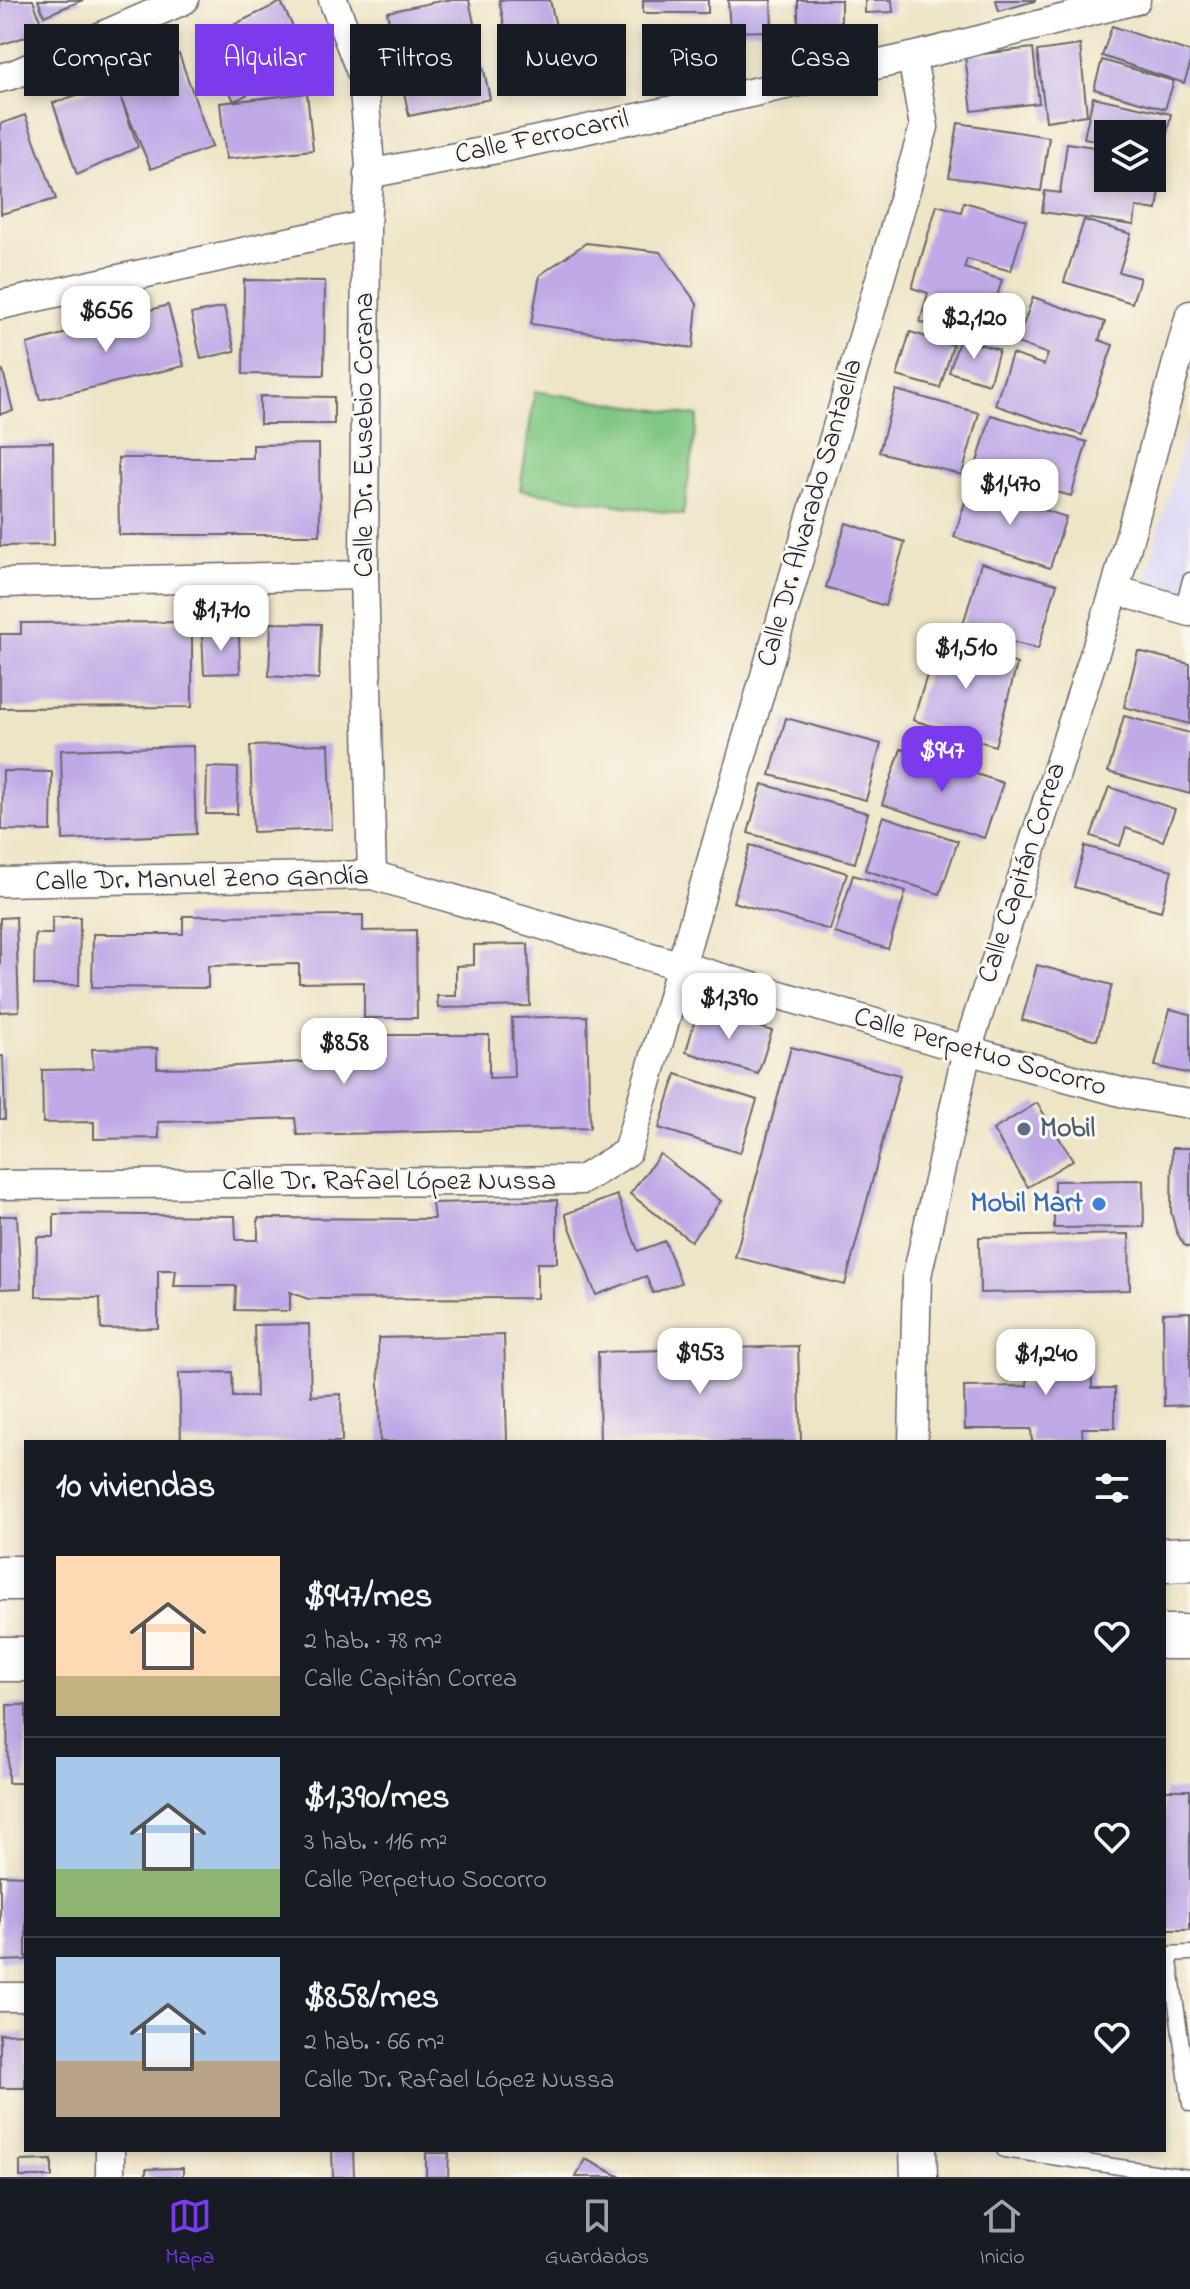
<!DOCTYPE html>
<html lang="es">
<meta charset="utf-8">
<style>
body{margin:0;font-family:"Indie Flower",sans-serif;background:#20242c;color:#f1f3f6;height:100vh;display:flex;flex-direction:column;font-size:30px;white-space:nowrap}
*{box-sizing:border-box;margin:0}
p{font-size:26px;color:#9ea1a6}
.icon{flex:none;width:44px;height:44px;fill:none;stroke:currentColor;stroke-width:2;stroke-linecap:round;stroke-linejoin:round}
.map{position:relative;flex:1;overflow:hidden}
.sheet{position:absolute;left:24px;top:1440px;width:1142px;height:712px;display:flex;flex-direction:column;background:#171b24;border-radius:0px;box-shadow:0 4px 12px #0003}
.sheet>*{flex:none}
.guide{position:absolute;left:24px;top:24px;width:1142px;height:72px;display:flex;gap:16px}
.tools{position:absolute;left:1094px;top:120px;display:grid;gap:16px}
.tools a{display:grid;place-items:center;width:72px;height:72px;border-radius:0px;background:#171b24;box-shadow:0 4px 12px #0003;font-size:40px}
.price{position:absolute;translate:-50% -68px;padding:0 18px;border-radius:16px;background:#fff;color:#222;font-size:26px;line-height:52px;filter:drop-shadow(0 2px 4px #0008)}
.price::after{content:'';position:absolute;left:50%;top:48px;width:24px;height:18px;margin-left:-12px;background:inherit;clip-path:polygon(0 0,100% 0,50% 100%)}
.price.on{background:#7c3aed;color:#fff}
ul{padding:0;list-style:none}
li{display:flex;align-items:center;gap:24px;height:200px;padding:0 32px}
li+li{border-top:2px solid #363941}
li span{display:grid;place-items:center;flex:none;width:224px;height:160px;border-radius:0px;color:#555}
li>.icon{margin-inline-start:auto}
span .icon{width:96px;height:96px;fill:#fffc;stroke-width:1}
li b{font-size:34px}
h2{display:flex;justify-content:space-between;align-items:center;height:96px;padding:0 32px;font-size:34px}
.pill{padding:0 28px;border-radius:0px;background:#171b24;box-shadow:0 4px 12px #0003;font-size:28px;line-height:72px}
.pill.on{background:#7c3aed;color:#fff}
.tabs{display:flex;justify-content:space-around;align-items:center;height:112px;border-top:2px solid #363941;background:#171b24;font-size:22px;color:#9ea1a6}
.tabs a{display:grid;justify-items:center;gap:4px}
.tabs .on{color:#7c3aed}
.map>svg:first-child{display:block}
.built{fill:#dcd6f6}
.pitch{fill:#7fc782;stroke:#50745e;stroke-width:2}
.building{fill:#bfaae7}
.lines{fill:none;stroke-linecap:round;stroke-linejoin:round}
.service-casing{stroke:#69666c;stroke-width:17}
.minor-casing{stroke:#69666c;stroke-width:31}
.tertiary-casing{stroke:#69666c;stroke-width:39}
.primary-casing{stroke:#69666c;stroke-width:47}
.service{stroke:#fff;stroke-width:14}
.minor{stroke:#fff;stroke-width:28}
.tertiary{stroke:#fff;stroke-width:36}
.primary{stroke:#fff;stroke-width:44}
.service-dot{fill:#5c6f8a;stroke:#fbf7ec;stroke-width:3}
.shop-dot{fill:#3f7fe0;stroke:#fbf7ec;stroke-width:3}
.labels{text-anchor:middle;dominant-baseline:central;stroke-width:6;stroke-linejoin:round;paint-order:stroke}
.street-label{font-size:28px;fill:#22223b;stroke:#fbf7ec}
.service-label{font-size:28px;font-weight:bold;fill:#4e5e75;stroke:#fbf7ec;text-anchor:start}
.shop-label{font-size:28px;font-weight:bold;fill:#366cbe;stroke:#fbf7ec;text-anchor:end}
</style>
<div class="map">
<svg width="1190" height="2177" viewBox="0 0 1190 2177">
<rect width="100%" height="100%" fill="#fbf7ec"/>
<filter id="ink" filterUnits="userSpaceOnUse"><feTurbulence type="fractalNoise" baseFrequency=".0125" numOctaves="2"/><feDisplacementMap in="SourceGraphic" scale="16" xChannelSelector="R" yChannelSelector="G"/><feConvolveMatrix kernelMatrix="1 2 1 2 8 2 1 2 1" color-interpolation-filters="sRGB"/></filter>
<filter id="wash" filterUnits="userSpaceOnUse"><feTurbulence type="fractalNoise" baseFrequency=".006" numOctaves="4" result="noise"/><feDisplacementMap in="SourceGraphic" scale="32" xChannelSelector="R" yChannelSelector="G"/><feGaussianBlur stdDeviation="1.8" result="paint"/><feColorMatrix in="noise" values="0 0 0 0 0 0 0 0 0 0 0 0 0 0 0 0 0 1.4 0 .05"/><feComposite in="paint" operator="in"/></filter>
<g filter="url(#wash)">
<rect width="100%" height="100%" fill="#eee4c6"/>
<polygon class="built" points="1190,419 1190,603 1143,588"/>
<polygon class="pitch" points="535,391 698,416 683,515 520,490"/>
<g id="blocks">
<g class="building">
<polygon points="0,0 33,0 44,31 0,45"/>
<polygon points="38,0 83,0 44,16"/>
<polygon points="445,0 469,0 490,99 409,116 387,12"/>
<polygon points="499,0 550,0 557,31 508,42"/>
<rect x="643" y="0" width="65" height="13"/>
<polygon points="728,0 771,0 772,31 730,32"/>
<rect x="798" y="0" width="43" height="29"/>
<polygon points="865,0 892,0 893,12 865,13"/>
<polygon points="996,0 1035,0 1035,1 999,11"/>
<polygon points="281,2 311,64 234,101 204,39"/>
<polygon points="1112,26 1190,52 1190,65 1184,83 1102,56"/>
<polygon points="1080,45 1087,115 1046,121 1037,51"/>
<polygon points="1033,48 1039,103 972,111 965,56"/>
<polygon points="179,54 212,147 151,169 121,99 138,147 77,175 53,103 114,82"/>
<polygon points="1102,60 1174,81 1165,109 1094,89"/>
<polygon points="307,93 313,150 226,159 220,103"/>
<polygon points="1093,97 1171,114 1162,155 1152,153 1152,134 1108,134 1108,143 1084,138"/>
<polygon points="25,115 56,199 1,214 0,124"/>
<polygon points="958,123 1049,137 1041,191 949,177"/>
<polygon points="1067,143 1108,149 1108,178 1152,178 1152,155 1165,156 1157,210 1136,207 1134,225 1042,212 1045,191 1060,193"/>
<polygon points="964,202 1026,220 1011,271 967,259 964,268 1002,280 984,340 920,322 928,293 912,288 937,205 961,212"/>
<polygon points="1084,220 1131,234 1119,272 1140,278 1132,303 1064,282"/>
<polygon points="586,243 660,252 697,304 693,348 531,324 540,275"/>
<polygon points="244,280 325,281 324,375 243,374"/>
<polygon points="1033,297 1105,322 1099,340 1113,345 1082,435 995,405 1012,354 1044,365 1048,354 1017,343"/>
<polygon points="168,305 184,366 40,400 27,344"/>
<polygon points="224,307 235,351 201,359 191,314"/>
<polygon points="910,332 953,345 940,388 897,376"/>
<polygon points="960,338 999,350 989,384 949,372"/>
<polygon points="3,371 13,411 0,414 0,372"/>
<polygon points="896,390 979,413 962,475 879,452"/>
<polygon points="260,396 334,397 334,424 260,424"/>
<polygon points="991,415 1087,442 1071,496 975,469"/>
<polygon points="53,442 54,545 0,546 0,443"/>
<polygon points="319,444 320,535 119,535 118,458 253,458 253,445"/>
<polygon points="970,486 1066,517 1050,568 954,537"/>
<polygon points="846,523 905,542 885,606 826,587"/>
<polygon points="981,563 1057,584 1038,649 962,628"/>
<polygon points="192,622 192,707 0,708 0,634 21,634 21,623"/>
<polygon points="271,623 321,624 319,679 269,676"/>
<polygon points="239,633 240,673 204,674 202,634"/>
<polygon points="940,634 1017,664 995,746 913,720"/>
<polygon points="1138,651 1190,664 1190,724 1124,707"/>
<polygon points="1124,716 1190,733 1190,794 1108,772"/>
<polygon points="786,718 881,744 866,800 770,775"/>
<polygon points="329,744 332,829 253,832 250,746"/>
<polygon points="193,746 196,834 63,840 61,750"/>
<polygon points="901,749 1003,783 984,838 882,804"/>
<polygon points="207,767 238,768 237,814 206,814"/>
<polygon points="3,771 52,772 51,831 2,830"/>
<polygon points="762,784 868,813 855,863 748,833"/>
<polygon points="1109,787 1175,809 1163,841 1126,828 1120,846 1091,836"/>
<polygon points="883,816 958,841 940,894 865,870"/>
<polygon points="750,845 847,873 830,930 733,902"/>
<polygon points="1085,846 1172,870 1161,911 1074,887"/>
<polygon points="853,875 906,891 888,949 835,933"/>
<polygon points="363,915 363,931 416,930 417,1018 364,1018 364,982 299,983 299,964 208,966 208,988 92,987 93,934 183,934 183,916"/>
<polygon points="16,917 19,1011 0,1012 0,918"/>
<polygon points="52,917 80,917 79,985 34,985 35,934 52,934"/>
<polygon points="528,944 530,1006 438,1008 437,996 456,996 456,966 474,965 474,945"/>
<polygon points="1037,965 1112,985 1097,1040 1022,1020"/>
<polygon points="698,1009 772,1031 758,1074 686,1052"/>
<polygon points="1170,1009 1190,1014 1190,1074 1155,1066"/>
<polygon points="587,1016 590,1128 297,1135 295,1118 158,1122 159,1138 94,1139 94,1122 43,1123 42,1070 93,1069 92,1049 157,1048 157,1068 222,1067 317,1061 315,1035 489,1035 489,1078 514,1077 512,1018"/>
<polygon points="791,1047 900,1075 845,1285 735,1257"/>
<polygon points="0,1056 3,1056 5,1119 0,1119"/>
<polygon points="676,1074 757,1100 740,1153 659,1128"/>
<polygon points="1037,1103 1073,1160 1028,1187 993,1130"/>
<polygon points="1172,1148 1190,1148 1190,1248 1184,1245 1176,1231 1171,1212"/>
<polygon points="660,1154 721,1201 691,1241 630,1194"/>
<polygon points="1143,1180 1144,1227 1054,1228 1054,1181"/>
<polygon points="617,1195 638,1251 665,1241 681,1283 653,1293 646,1276 596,1295 565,1214"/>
<polygon points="557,1200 557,1263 537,1263 537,1298 308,1299 290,1292 290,1311 235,1310 236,1286 174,1286 176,1270 158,1270 158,1328 101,1329 100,1298 36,1297 37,1237 54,1237 54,1214 235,1216 236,1240 258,1240 258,1218 434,1219 432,1203"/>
<polygon points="0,1216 17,1216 21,1288 0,1289"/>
<polygon points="1129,1234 1130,1290 980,1293 979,1237"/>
<polygon points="1190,1312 1190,1405 1164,1406 1163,1313"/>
<polygon points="309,1324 311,1396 341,1394 342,1442 181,1442 179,1373 232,1372 233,1397 256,1397 254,1325"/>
<polygon points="504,1335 507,1442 380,1442 378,1338"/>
<polygon points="1027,1341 1091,1341 1092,1388 1115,1388 1115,1428 1082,1428 1083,1442 1032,1442 1031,1429 965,1429 964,1387 1027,1386"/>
<polygon points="798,1346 801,1442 600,1442 598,1352"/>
<polygon points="7,1705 26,1705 26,1783 8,1783"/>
<rect x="1164" y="1790" width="26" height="140"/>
<polygon points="0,1875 26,1876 26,1960 0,1961"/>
<polygon points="26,2033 25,2088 0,2088 0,2034"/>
<polygon points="353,2150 354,2177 333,2177 332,2151"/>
<polygon points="426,2153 449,2153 448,2177 426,2177"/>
<polygon points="585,2159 621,2177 576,2177"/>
<polygon points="52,2160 52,2177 20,2177 20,2161"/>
<polygon points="183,2168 183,2177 146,2177 146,2169"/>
</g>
</g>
</g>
<g filter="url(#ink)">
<use href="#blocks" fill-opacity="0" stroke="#69666c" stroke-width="2"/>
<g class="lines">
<g class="service-casing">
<g id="service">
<polyline points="1182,609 1190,580"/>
<polyline points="1164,1954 1190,1953"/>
<polyline points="1169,1954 1190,2104"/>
<polyline points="1004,2150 1188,2177"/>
</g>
</g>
<g class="minor-casing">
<g id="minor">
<polyline points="333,0 363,77 370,166 366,225 364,575 372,875"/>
<polyline points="0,78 15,74 184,0"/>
<polyline points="368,174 497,149 912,57 1136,0"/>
<polyline points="0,305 366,225"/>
<polyline points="0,583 364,575"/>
<polyline points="1115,590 1190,612"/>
<polyline points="0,882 372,875 967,1050 1128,1094 1190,1104"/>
<polyline points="0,1185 582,1180 627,1152 924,127 912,57"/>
<polyline points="913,1442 917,1276 967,1050 1115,590 1190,315"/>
<polyline points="0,1997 26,1997"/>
<polyline points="110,2150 110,2177"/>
</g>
</g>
<g class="tertiary-casing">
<polyline id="tertiary" points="918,2150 919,2177"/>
</g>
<g class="primary-casing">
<g id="primary">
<polyline points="1164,1560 1190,1559"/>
<polyline points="0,1578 26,1578"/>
<polyline points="1164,1637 1190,1637"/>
<polyline points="0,1659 26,1659"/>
</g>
</g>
<use href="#service" class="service"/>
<use href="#minor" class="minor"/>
<use href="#tertiary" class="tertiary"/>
<use href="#primary" class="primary"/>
</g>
</g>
<circle class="service-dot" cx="1024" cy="1129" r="8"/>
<circle class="shop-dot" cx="1099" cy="1204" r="8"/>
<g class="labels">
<g class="street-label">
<text transform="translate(542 138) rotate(-12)">Calle Ferrocarril</text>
<text transform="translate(365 435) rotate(-90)">Calle Dr. Eusebio Corana</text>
<text transform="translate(811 513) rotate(-74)">Calle Dr. Alvarado Santaella</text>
<text transform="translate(1023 873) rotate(-72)">Calle Capitán Correa</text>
<text transform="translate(202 880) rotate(-1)">Calle Dr. Manuel Zeno Gandía</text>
<text transform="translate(980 1053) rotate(16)">Calle Perpetuo Socorro</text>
<text x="389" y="1182">Calle Dr. Rafael López Nussa</text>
</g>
<g class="service-label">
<text x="1040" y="1129">Mobil</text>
</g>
<g class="shop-label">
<text x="1083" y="1204">Mobil Mart</text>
</g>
</g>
</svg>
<div class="tools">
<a><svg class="icon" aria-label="layers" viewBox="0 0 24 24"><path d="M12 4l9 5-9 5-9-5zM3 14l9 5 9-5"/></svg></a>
</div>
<b class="price" style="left:106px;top:354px">$656</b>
<b class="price" style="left:974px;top:361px">$2,120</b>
<b class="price" style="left:1010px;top:527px">$1,470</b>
<b class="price" style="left:221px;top:653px">$1,710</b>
<b class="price" style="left:966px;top:691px">$1,510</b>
<b class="price on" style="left:942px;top:794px">$947</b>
<b class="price" style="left:729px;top:1041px">$1,390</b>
<b class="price" style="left:344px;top:1086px">$858</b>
<b class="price" style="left:700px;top:1396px">$953</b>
<b class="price" style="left:1046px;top:1397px">$1,240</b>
<div class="guide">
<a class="pill">Comprar</a>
<a class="pill on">Alquilar</a>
<a class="pill">Filtros</a>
<a class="pill">Nuevo</a>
<a class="pill">Piso</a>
<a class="pill">Casa</a>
</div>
<section class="sheet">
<h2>10 viviendas<svg class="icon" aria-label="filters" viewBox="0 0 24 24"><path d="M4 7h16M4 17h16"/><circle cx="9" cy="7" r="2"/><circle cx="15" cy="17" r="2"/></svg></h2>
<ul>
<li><span style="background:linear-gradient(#ffd9b3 75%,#c2b280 0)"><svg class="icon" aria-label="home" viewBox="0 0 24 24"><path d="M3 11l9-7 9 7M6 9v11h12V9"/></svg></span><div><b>$947/mes</b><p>2 hab. · 78 m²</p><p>Calle Capitán Correa</p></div><svg class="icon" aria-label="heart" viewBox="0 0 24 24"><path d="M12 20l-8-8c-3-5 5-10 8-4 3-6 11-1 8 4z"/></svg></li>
<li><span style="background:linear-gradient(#a9c7e8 70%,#8fb573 0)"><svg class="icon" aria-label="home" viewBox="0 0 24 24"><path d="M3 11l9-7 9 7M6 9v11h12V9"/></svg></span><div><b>$1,390/mes</b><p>3 hab. · 116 m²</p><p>Calle Perpetuo Socorro</p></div><svg class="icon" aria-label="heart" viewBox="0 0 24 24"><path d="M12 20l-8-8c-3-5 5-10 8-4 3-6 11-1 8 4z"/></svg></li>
<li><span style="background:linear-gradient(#a9c7e8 65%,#b9a48a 0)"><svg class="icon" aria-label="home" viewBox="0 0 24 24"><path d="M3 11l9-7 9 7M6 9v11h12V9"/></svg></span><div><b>$858/mes</b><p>2 hab. · 66 m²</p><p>Calle Dr. Rafael López Nussa</p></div><svg class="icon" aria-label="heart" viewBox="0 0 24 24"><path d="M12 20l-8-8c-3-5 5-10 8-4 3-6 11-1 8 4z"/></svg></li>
</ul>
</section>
</div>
<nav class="tabs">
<a class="on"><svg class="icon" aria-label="map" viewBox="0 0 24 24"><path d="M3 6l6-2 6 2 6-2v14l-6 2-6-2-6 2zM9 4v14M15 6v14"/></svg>Mapa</a>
<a><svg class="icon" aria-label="saved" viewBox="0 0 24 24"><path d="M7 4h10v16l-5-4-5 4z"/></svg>Guardados</a>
<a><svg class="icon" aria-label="home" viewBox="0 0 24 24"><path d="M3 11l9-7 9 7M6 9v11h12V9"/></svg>Inicio</a>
</nav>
